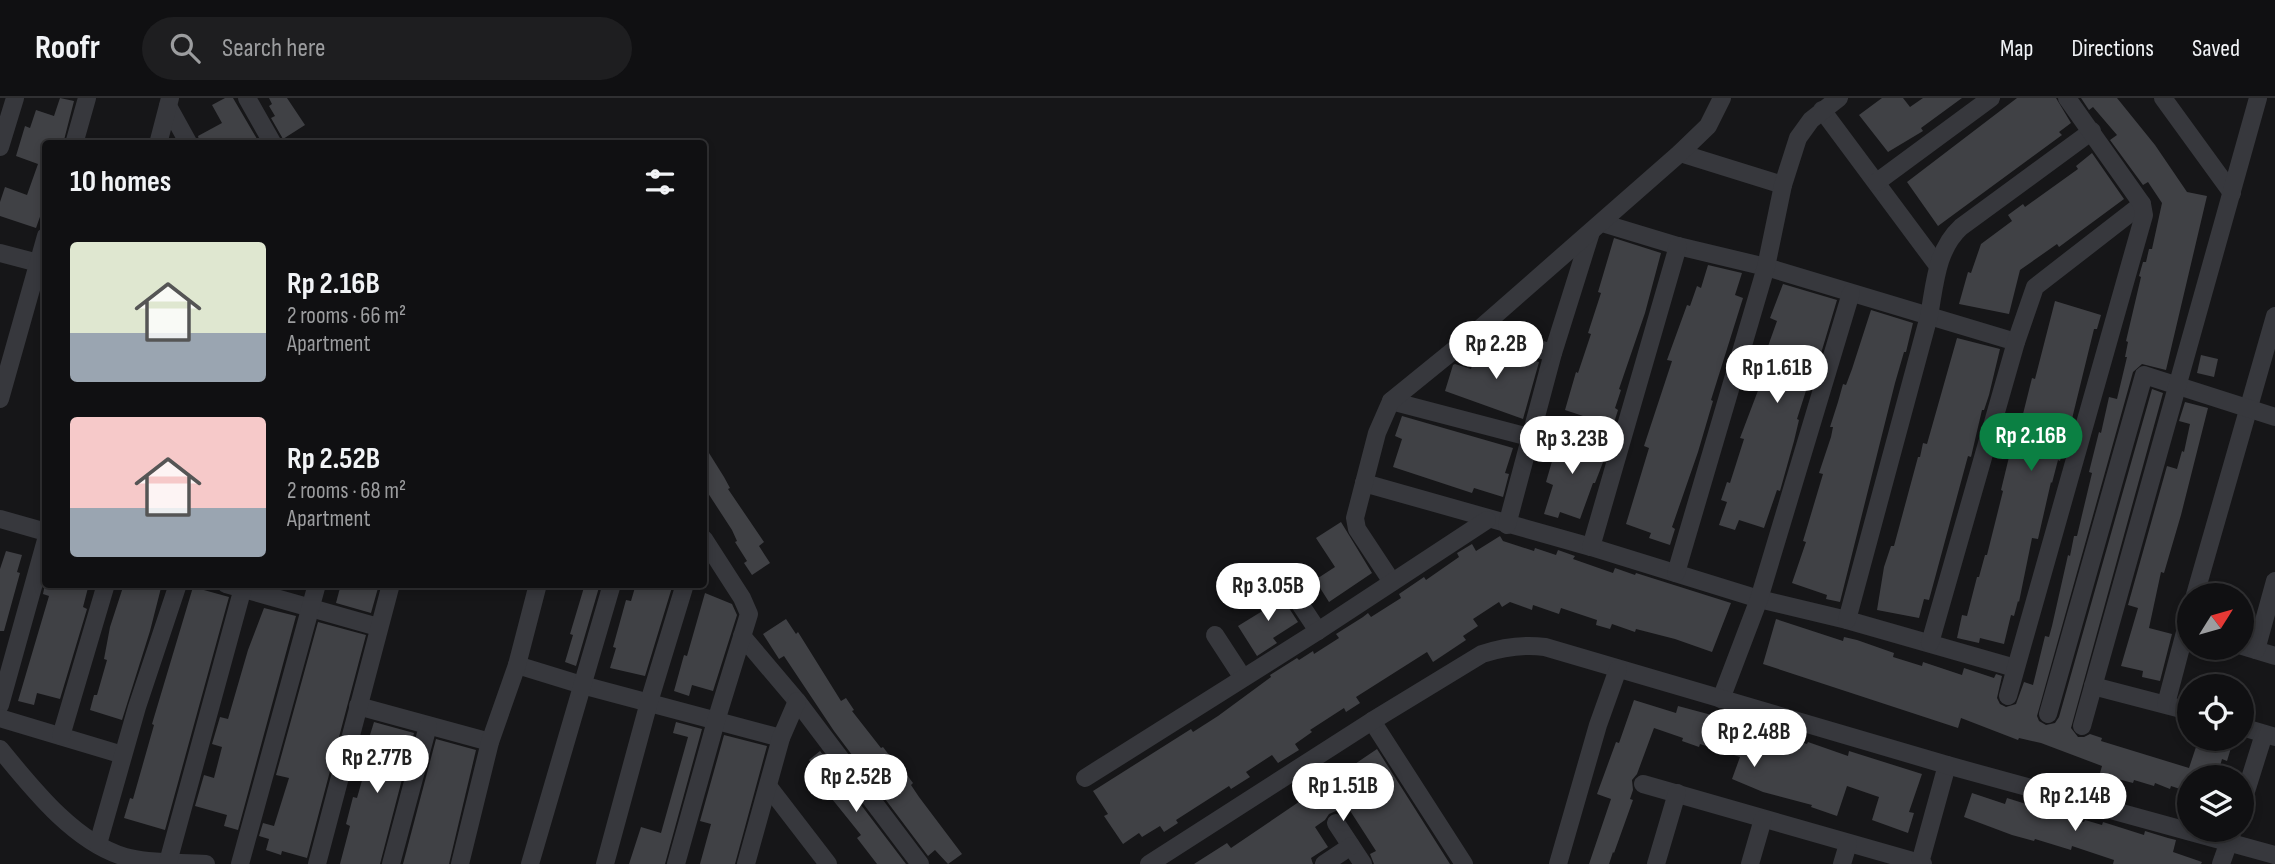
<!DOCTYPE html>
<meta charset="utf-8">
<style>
body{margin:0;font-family:"Sofia Sans Condensed",sans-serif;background:#1e1e20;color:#f1f3f6;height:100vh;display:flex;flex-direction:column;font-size:26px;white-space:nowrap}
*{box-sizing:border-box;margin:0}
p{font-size:23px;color:#9c9d9f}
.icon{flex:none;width:38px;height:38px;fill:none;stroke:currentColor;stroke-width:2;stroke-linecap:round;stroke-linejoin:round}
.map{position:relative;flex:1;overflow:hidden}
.side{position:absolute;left:42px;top:42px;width:665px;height:448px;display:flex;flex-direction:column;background:#101012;border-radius:7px;box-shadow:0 4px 10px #0003,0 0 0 2px #303032}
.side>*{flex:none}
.needle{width:46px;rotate:53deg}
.tools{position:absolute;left:2177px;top:485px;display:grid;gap:14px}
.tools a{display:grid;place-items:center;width:77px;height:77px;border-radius:50%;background:#101012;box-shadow:0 4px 10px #0003,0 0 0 2px #303032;font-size:35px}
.price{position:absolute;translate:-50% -60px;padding:0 16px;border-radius:24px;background:#fff;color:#222;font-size:23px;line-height:46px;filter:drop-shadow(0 2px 4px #0008)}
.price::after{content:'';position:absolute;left:50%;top:42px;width:21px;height:16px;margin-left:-10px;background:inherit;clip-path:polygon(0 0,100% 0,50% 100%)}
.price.current{background:#0b8043;color:#fff}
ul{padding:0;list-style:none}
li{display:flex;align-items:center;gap:21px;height:175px;padding:0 28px}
li span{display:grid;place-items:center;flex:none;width:196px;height:140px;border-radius:7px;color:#555}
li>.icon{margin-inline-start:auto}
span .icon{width:84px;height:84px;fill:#fffc;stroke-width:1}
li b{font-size:30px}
h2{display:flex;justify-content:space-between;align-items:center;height:84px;padding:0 28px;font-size:30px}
header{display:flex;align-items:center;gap:42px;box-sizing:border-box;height:98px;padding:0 35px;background:#101012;border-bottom:2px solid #303032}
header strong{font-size:33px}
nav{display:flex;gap:38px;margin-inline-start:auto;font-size:24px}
.search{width:490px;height:63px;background:#1e1e20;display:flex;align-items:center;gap:18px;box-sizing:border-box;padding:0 24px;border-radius:38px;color:#9c9d9f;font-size:26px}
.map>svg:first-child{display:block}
.building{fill:#404145}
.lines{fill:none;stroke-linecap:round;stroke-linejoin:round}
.street{stroke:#37383d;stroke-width:18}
</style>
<header>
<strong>Roofr</strong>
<div class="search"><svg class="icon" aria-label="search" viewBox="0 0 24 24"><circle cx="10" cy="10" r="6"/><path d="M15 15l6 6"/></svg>Search here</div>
<nav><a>Map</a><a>Directions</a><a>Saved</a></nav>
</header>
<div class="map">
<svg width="2275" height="766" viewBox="0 0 2275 766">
<rect width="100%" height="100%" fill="#161618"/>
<g class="building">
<polygon points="60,0 74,3 63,46 46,46 46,102 36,130 0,118 0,104 5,89 27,97 38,66 16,58 25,28 30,30 36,12 54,18"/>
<polygon points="225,0 233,0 260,46 200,46 198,38 222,25 212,7"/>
<polygon points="269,0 287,0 305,27 283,41 271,20 275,18 269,8 272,6"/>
<polygon points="1882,0 1903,0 1910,9 1923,0 1962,0 1921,30 1923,33 1888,54 1859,17"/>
<polygon points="2017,0 2056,0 2071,25 2059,34 2062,37 1938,128 1907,84"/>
<polygon points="2081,0 2117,0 2155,47 2187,94 2207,98 2166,272 2142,266 2133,274 2037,618 2039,623 2046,627 2055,625 2059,619 2152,291 2163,295 2071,630 2078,639 2084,639 2090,636 2102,640 2101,643 2189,670 2199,640 2234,640 2227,663 2222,661 2217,679 2189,679 2189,694 2171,688 2170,691 2155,685 2154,688 2134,682 2133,685 2114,680 2100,675 2102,668 2041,645 2019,640 2018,642 1961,620 1958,630 1763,566 1776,521 1843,543 1844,539 1857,542 1894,555 1893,559 1922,568 1923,564 1962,577 1964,570 1994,580 1996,576 2002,578 1997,600 2000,606 2006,609 2016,606 2024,584 2033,587 2045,538 2049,539 2052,528 2068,457 2070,458 2074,438 2077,438 2092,375 2089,374 2099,334 2101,335 2109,299 2117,301 2127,259 2125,259 2128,244 2126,243 2141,179 2139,178 2143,164 2146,164 2149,151 2152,151 2162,105 2148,84 2143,87 2110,42 2117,37 2093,9 2089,12"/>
<polygon points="2092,55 2124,101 2059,149 2057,146 2020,172 2009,216 1959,206 1968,174 1971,175 1981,146 2012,123 2008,117 2023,106 2025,109 2078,71 2076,68"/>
<polygon points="1614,140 1661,155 1645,215 1619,291 1621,292 1615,310 1618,312 1613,328 1565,312 1576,274 1578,275 1591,236 1588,235 1601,195 1598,194"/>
<polygon points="1708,167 1742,175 1735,197 1743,200 1711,302 1713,303 1698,354 1672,429 1675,431 1670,447 1649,440 1651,435 1626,426 1649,350 1644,348 1672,263 1667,262 1687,207 1690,208 1697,188 1701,190"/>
<polygon points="1783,186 1837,202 1813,282 1810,280 1797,321 1799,322 1794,343 1780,393 1777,392 1764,430 1739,422 1735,432 1719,427 1727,404 1721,402 1727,384 1730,385 1744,341 1740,340 1762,282 1766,266 1762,265 1777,223 1770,220"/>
<polygon points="2055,203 2101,217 2097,231 2094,231 2070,329 2060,363 2058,362 2052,385 2051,384 2038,441 2032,440 2019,504 2018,503 2014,518 2011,517 2004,546 1980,540 1979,545 1957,540 1962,517 1967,518 1977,479 1979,479 1985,457 1987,457 2003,393 2001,392 2009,359 2012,360 2032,280 2035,281"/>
<polygon points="1871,212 1913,225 1906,254 1904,254 1895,285 1840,504 1826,501 1827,497 1792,485 1806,444 1803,443 1823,376 1819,375 1831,339 1833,329 1830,329 1838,304 1843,286 1846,287 1852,271"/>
<polygon points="1957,240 2000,251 1989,297 1984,312 1982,312 1971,359 1968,358 1929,502 1924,501 1919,520 1877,512 1884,469 1891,448 1894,448 1918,359 1920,359 1923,345 1927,346"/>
<polygon points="1479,247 1539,264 1523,321 1445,293 1453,267 1455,266 1471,271"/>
<polygon points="2201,257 2218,261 2214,279 2197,275"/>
<polygon points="2185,304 2208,310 2181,417 2164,475 2161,474 2149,530 2172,536 2160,583 2142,579 2143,573 2121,568 2138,510 2128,507 2167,368 2177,371 2182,353 2184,354 2190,326 2179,323"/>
<polygon points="1402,318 1513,350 1505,375 1509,376 1503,399 1474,390 1472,395 1393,369 1402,341 1395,338"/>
<polygon points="1554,336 1607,354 1595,385 1593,385 1580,421 1560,414 1558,420 1544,416 1553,387 1546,384 1555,353 1549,351"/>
<polygon points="704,347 724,379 730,390 728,391 764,444 759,448 770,465 752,477 744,465 747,463 735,444 737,443 732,432 704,389"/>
<polygon points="1341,424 1372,475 1329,504 1315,482 1335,469 1316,440"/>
<polygon points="1500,438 1503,443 1534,453 1535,450 1556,457 1558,452 1575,458 1573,461 1613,475 1615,470 1635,477 1636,475 1731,505 1712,554 1675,541 1636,531 1635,534 1612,526 1610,531 1596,527 1597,522 1561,510 1559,516 1533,507 1532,512 1510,504 1502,509 1499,504 1473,521 1478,528 1463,538 1466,542 1433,564 1427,554 1356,599 1360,605 1346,614 1344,610 1310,632 1312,634 1295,646 1299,652 1278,665 1272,657 1246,674 1250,679 1231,691 1229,688 1176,722 1178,725 1164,734 1160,728 1142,739 1139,735 1123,746 1104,718 1108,716 1093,693 1191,631 1193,634 1218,618 1271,579 1270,577 1297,560 1299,562 1313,553 1314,556 1339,540 1336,536 1363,519 1368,515 1371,519 1401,500 1399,496 1424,479 1426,482 1459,459 1457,455 1472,446 1476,453"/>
<polygon points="6,453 22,457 17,474 20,475 4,533 0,533 0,471"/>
<polygon points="45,486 89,486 83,509 87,511 60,601 37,595 34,607 18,603 49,498 43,496"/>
<polygon points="124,486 162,486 150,533 122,622 90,612 94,597 97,597 107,562 104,561 110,529"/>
<polygon points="341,486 367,486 378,490 371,515 336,505"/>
<polygon points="585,486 600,486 576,568 565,564 573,537 570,536"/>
<polygon points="636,486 673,486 645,578 610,570 616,550 613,549 626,502 631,503"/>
<polygon points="193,489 229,499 165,732 124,720 130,700 133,701 154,627 152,626"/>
<polygon points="1276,490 1298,524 1273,540 1277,545 1257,558 1238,528 1264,512 1258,502"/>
<polygon points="705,495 732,506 737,517 713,593 692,587 689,598 674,593 684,557 687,558"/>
<polygon points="264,510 296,518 238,732 224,728 227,717 195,708 204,677 214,680 222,649 212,646 220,619 228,621 248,552"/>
<polygon points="786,521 796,536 798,534 841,603 846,600 854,612 852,613 881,650 883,649 902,674 904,673 913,685 911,687 919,699 962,756 948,766 935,752 928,758 834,633 784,558 779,561 763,536"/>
<polygon points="318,524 366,537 307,760 282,753 281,757 266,752 269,741 259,738 263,725 274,728 289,680 276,677"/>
<polygon points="1634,602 1676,615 1678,608 1734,623 1735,621 1807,646 1808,644 1848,658 1849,653 1922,676 1909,714 1914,715 1908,735 1872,722 1879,699 1847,688 1837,718 1811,709 1812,707 1763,694 1732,681 1740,659 1700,646 1699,649 1682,643 1683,640 1654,630 1637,676 1632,682 1633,692 1630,701 1633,702 1614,755 1613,754 1609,766 1589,766 1611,701 1597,696 1616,644 1619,645"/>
<polygon points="374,624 414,635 380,766 340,766 350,728 346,726 353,699 357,700 365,672 362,671 368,651 366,650"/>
<polygon points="676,624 702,631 665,766 629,766 641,729 661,735 688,639 673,635"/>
<polygon points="724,637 767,648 735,766 700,766 711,726 700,723"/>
<polygon points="436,641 476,652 449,766 403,766"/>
<polygon points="1377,651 1450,766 1374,766 1370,756 1376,753 1347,708 1329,716 1325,722 1315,729 1328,749 1311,760 1313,766 1194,766 1227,745 1231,750"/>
<polygon points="820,653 906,766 877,766 857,740 861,737 824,691 827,688 809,662"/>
<polygon points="1972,695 2005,706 2007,700 2084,724 2085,722 2102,727 2103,724 2144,737 2145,733 2168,740 2176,742 2173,754 2202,764 2201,766 2113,766 2114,762 2072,748 2071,752 2035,741 2034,743 2012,737 1964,719"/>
</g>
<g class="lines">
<g class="street">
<polyline points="247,0 273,46"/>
<polyline points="2163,0 2232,95"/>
<polyline points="168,8 189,46"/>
<polyline points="1822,12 1938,168"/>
<polyline points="74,46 87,0"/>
<polyline points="158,46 170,0"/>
<polyline points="0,49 15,0"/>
<polyline points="1680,55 1783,87"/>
<polyline points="1877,84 1991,0"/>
<polyline points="1602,125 1678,148 1766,169 2016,244"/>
<polyline points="0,155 46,167"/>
<polyline points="1476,234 1553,255"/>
<polyline points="0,301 46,138"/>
<polyline points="1391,303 1529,339"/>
<polyline points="1364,385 1591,449 1759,501 1847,522 2015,570"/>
<polyline points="0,421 46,434"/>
<polyline points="1507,427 1553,255 1591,134"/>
<polyline points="1591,449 1678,148"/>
<polyline points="1676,475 1766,169 1783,87 1798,40 1811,22 1839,0"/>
<polyline points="1285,483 1318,533"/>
<polyline points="1392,484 1357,431 1355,420 1377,335 1391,303 1476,234 1680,55 1708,28 1722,0"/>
<polyline points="226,486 378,529"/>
<polyline points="2195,497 2275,218"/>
<path d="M1847,522L1929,218C1935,186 1936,152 1961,129L2092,33"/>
<polyline points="1215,537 1243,580"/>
<polyline points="742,538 797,603 920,766"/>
<polyline points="1930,545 2016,244 2035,189 2142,106"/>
<polyline points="2242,548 2275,558"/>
<polyline points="2256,552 2275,483"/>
<polyline points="517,567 582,587 781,640"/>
<polyline points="2093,588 2189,613"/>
<polyline points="2008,598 2144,117 2142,106 2067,0"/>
<polyline points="1721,601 1759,501 1851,195"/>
<polyline points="2166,606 2189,519"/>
<polyline points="0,607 46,442"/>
<polyline points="358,608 490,644"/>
<polyline points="2048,616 2144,277 2275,319"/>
<polyline points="0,620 123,657"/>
<polyline points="1372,623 1464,766"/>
<polyline points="2082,628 2258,0"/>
<polyline points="2242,629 2275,639"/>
<polyline points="61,638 106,486"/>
<path d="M0,651C32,690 74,744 125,759C150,766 180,764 206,766"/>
<polyline points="1085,680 1318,533 1487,422"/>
<polyline points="1643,686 1923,766"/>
<polyline points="768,688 828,766"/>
<polyline points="2242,706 2264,636"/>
<polyline points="1336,725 1363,766"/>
<polyline points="98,746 137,609 178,486"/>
<polyline points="168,764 244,486"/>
<polyline points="1920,765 1947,667"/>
<polyline points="240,766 317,486"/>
<polyline points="317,766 391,486"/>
<polyline points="391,766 428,628"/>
<polyline points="460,766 490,644 517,567 538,486"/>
<polyline points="530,766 612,486"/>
<polyline points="605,766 649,604 685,486"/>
<polyline points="676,766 716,623 749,516 742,500 704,441"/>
<polyline points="746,766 781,640 797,603"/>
<path d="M1149,766L1372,623L1482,556C1503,549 1523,546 1545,549L1947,667L2275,757"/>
<polyline points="1324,766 1351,748"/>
<polyline points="1558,766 1598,627 1618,571"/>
<polyline points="1656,766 1677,695"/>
<polyline points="1750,766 1763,721"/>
<polyline points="1842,766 1848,746"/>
<polyline points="2221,766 2233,732"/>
</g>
</g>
</svg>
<div class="tools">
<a><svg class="needle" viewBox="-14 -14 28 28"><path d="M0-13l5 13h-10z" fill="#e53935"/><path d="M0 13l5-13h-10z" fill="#9c9d9f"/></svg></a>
<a><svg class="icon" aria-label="locate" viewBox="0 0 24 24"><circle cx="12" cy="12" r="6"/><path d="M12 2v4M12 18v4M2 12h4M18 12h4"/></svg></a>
<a><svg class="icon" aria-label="layers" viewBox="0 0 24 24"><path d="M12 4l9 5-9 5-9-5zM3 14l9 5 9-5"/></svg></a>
</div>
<b class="price" style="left:1496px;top:283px">Rp 2.2B</b>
<b class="price" style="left:1777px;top:307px">Rp 1.61B</b>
<b class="price current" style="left:2031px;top:375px">Rp 2.16B</b>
<b class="price" style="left:1572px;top:378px">Rp 3.23B</b>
<b class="price" style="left:1268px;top:525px">Rp 3.05B</b>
<b class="price" style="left:1754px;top:671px">Rp 2.48B</b>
<b class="price" style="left:377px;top:697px">Rp 2.77B</b>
<b class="price" style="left:856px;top:716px">Rp 2.52B</b>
<b class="price" style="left:1343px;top:725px">Rp 1.51B</b>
<b class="price" style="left:2075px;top:735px">Rp 2.14B</b>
<section class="side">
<h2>10 homes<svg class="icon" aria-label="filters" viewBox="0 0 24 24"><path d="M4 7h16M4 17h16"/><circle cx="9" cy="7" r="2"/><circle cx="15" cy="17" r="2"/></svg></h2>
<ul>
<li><span style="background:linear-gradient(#dfe7d0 65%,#9aa5b1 0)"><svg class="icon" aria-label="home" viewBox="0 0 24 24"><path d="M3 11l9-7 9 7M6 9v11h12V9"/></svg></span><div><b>Rp 2.16B</b><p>2 rooms · 66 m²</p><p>Apartment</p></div></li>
<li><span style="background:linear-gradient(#f6c9c9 65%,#9aa5b1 0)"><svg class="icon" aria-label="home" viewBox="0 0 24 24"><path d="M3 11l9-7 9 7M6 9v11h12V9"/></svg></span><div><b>Rp 2.52B</b><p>2 rooms · 68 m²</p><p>Apartment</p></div></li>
</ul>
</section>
</div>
